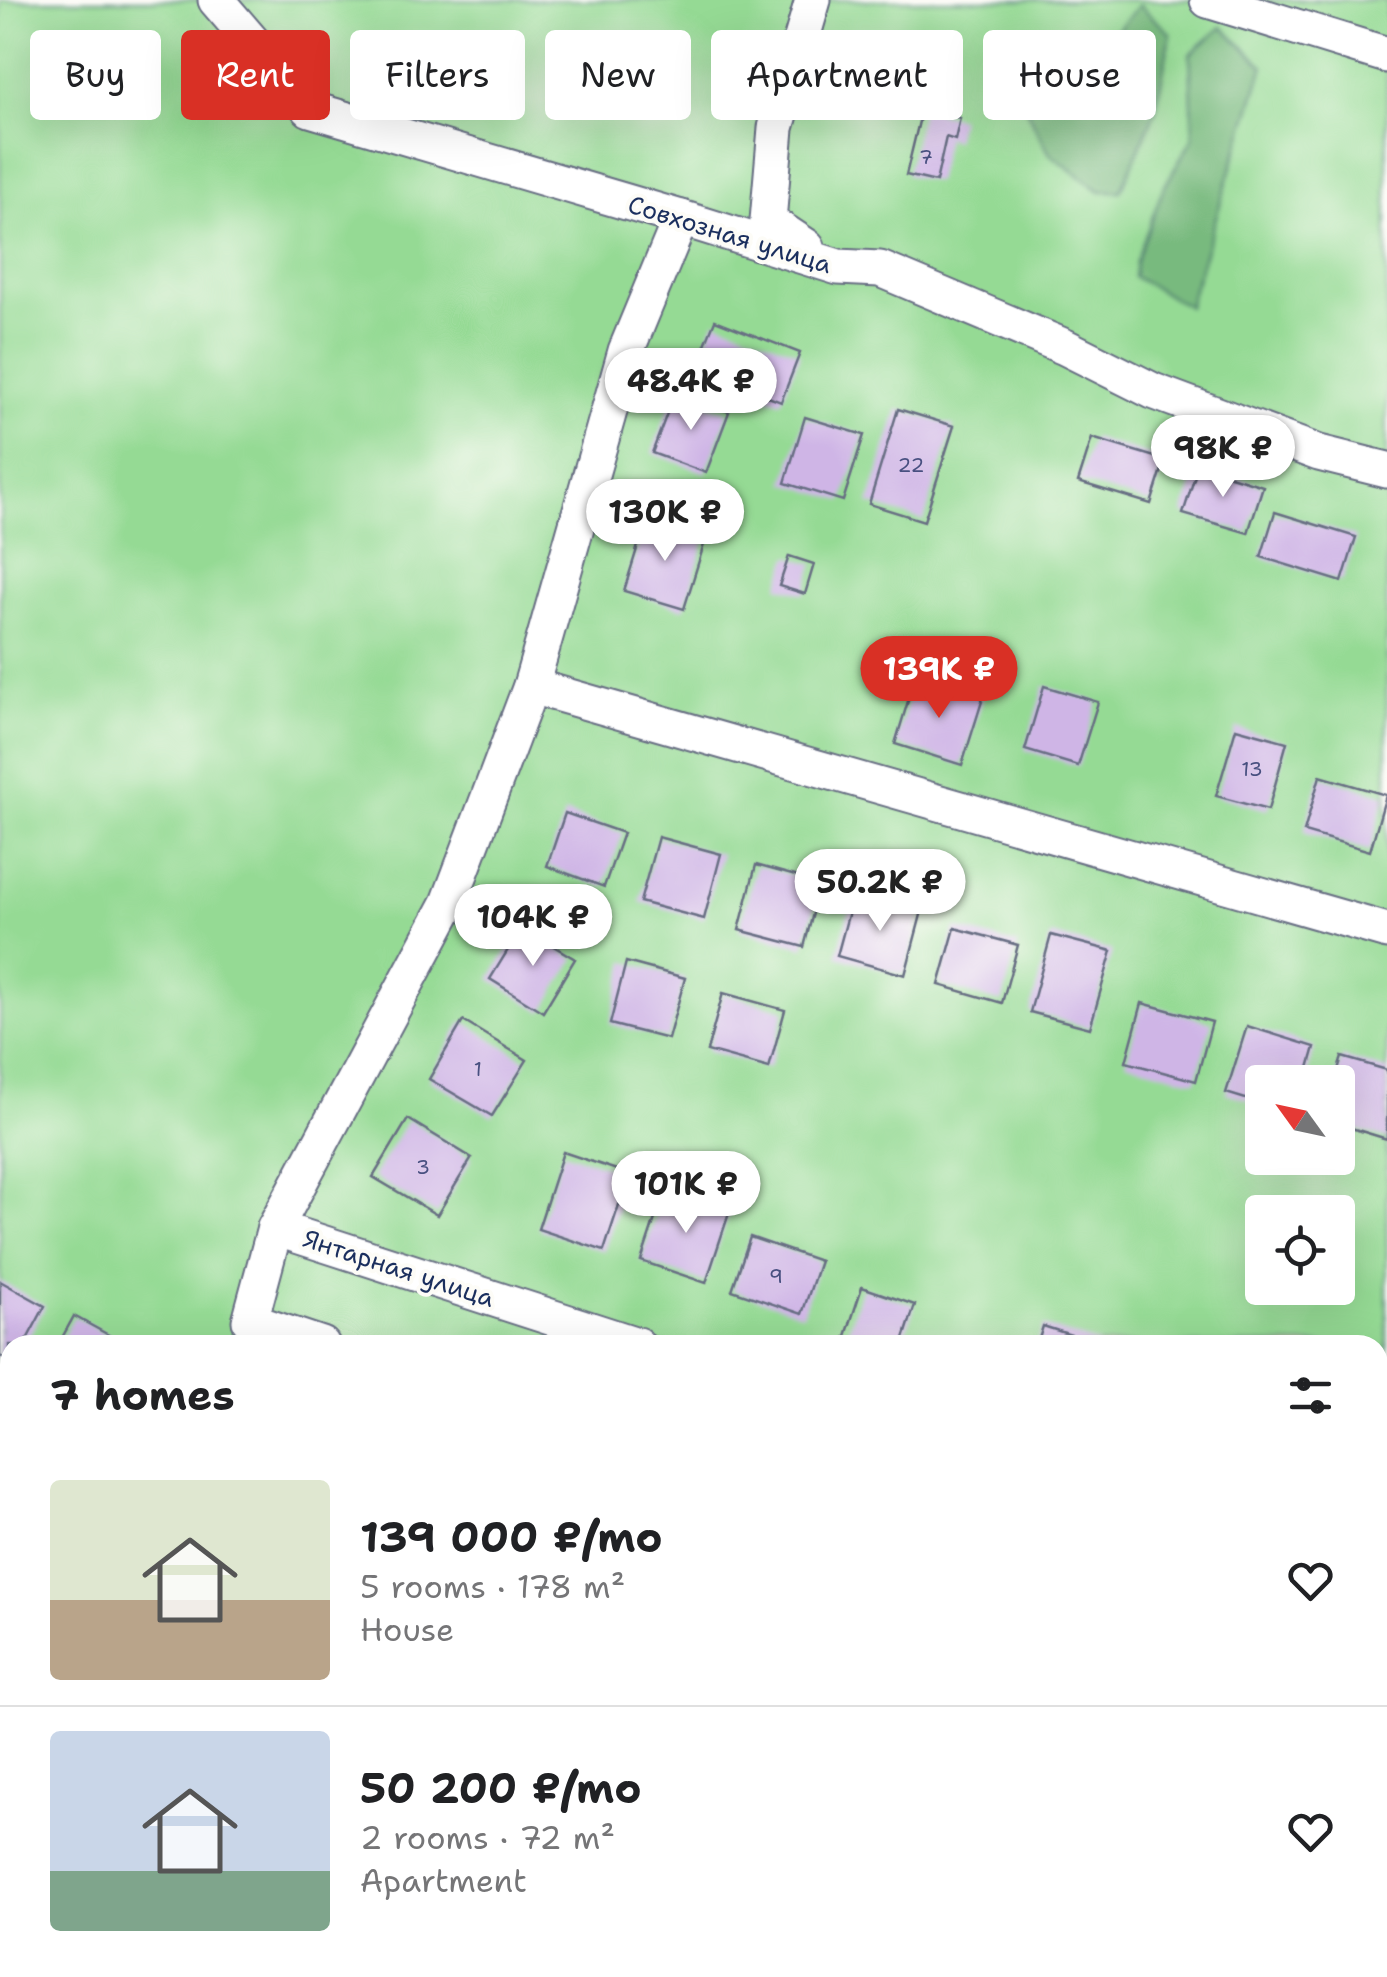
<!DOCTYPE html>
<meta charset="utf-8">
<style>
body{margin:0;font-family:"Shantell Sans",sans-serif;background:#f2f2f2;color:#202124;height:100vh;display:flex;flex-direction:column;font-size:38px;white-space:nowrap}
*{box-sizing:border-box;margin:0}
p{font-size:32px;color:#757577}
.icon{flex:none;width:55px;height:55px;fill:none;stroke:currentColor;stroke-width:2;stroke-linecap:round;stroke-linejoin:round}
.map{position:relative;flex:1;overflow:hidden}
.side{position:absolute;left:0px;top:1335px;width:1388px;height:642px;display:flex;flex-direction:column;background:#fff;border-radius:30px 30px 0 0;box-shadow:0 10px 40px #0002}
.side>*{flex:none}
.top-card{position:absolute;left:30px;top:30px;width:1328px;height:90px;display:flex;gap:20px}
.needle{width:65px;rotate:303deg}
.tools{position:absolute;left:1245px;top:1065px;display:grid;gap:20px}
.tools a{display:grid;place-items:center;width:110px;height:110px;border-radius:10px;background:#fff;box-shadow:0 10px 40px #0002;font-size:50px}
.price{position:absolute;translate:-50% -85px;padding:0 22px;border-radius:35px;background:#fff;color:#222;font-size:32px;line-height:65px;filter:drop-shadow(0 2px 5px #0008)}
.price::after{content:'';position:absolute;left:50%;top:60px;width:30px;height:22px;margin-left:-15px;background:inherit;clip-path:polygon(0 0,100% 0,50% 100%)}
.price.on{background:#d93025;color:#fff}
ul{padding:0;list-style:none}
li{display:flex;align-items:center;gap:30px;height:250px;padding:0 50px}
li+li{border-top:2px solid #e0e0e0}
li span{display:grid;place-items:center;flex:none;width:280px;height:200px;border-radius:10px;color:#555}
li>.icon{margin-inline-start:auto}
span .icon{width:120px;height:120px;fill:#fffc;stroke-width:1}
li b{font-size:42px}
h2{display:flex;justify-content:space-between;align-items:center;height:120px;padding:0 50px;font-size:42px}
.tag{padding:0 35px;border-radius:10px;background:#fff;box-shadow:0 10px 40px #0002;font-size:35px;line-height:90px}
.tag.on{background:#d93025;color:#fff}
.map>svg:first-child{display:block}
.green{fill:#95da94;stroke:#588479;stroke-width:2.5;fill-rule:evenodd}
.forest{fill:#78ba7e;stroke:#4a746e;stroke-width:2.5}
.building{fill:#cfb5e6}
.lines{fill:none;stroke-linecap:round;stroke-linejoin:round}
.minor-casing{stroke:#676e83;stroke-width:39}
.minor{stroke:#fff;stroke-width:35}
.labels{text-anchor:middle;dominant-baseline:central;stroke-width:8;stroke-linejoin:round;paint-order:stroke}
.number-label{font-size:20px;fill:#485080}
.street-label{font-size:25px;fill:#1b2f5e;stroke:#fdfcf7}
</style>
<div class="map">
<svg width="1387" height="1977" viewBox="0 0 1387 1977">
<rect width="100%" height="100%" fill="#fdfcf7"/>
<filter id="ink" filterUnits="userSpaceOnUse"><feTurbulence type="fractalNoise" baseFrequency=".01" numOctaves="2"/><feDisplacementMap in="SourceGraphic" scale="20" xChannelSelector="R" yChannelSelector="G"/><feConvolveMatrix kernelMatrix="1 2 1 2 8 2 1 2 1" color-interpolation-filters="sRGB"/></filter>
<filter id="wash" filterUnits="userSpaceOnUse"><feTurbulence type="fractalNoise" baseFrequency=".0048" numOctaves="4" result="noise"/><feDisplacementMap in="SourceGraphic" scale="40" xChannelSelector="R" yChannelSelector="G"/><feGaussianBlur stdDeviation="2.25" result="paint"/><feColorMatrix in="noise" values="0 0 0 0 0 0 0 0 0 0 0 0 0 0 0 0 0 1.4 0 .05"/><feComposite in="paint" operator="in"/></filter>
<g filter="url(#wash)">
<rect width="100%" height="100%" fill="#f3e3c8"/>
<path class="green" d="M0,0H1387V1977H0ZM1262,1082H1338V1158H1262ZM1262,1212H1338V1288H1262ZM10,1345H1378V1968H10Z"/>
<g class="forest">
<polygon points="1139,5 1171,34 1155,112 1121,191 1100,191 1050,154 1023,104 1030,97 1072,82"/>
<polygon points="1222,27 1264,66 1188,306 1134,277 1136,261 1163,189 1193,138 1190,54"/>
</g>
<g id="blocks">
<g class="building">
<polygon points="922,109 960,118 955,140 946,137 936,182 906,175"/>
<polygon points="715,320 800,353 781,402 695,369"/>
<polygon points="675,392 729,412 706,473 652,453"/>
<polygon points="898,409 954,426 924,521 869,504"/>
<polygon points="805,417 864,435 843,501 785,483"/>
<polygon points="1092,438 1165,460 1151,504 1078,482"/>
<polygon points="1198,466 1263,486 1248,533 1183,514"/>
<polygon points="1275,512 1356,537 1342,582 1261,557"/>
<polygon points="646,520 706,538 684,609 624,591"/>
<polygon points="789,556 814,564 805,594 779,586"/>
<polygon points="915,678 983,698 962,765 895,744"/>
<polygon points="1044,686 1098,702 1078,766 1025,750"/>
<polygon points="1236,728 1287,742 1268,810 1216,796"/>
<polygon points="1320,776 1386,795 1370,851 1304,832"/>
<polygon points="565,813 623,833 604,887 547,866"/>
<polygon points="658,837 721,854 704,919 640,902"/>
<polygon points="756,865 821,883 804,947 739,930"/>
<polygon points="854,893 922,911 905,975 837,956"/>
<polygon points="522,927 575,959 543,1012 490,979"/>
<polygon points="955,928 1018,945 1002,1003 939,985"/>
<polygon points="1051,935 1112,951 1090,1028 1030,1012"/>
<polygon points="626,962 685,978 668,1039 610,1024"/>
<polygon points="723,993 785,1010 769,1068 707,1051"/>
<polygon points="1142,1003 1212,1022 1196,1081 1126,1062"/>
<polygon points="463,1021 527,1060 492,1116 429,1079"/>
<polygon points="1247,1026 1315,1047 1305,1082 1262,1082 1262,1104 1226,1093"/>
<polygon points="1342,1057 1387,1070 1387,1139 1338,1124 1338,1082 1334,1082"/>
<polygon points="408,1119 472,1158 437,1215 373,1177"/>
<polygon points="563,1152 629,1174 604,1251 538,1229"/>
<polygon points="665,1188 730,1210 706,1283 641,1261"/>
<polygon points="750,1237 820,1261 802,1314 732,1290"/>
<polygon points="0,1281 45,1306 24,1345 10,1345 10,1361 0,1356"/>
<polygon points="862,1287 915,1305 902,1345 861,1345 845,1339"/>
<polygon points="74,1316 127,1345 58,1345"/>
<polygon points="1043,1326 1099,1344 1099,1345 1037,1345"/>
<polygon points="1378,1790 1387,1793 1387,1859 1378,1856"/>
</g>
</g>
</g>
<g filter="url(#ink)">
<use href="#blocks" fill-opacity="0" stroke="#676e83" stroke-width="2.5"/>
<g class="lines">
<g class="minor-casing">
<g id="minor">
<polyline points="216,0 310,109 681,218 838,267 880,269 1065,347 1153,391 1319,453 1387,470"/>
<polyline points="1208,0 1387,55"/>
<polyline points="807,247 768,221 776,128 813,0"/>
<polyline points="531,686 1387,931"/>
<polyline points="275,1228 637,1345"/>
<polyline points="322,1345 250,1321 275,1228 449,903 531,686 626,351 681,218"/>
<polyline points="1378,1584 1387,1587"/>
<polyline points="1378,1700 1387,1703"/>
</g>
</g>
<use href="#minor" class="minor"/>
</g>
</g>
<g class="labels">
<g class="number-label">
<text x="926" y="157">7</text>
<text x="911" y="465">22</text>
<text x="1252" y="769">13</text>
<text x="478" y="1069">1</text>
<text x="423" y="1167">3</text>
<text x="776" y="1276">9</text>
</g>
<g class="street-label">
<text transform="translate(730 234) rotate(17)">Совхозная улица</text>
<text transform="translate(399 1268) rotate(18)">Янтарная улица</text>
</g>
</g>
</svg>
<div class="tools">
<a><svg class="needle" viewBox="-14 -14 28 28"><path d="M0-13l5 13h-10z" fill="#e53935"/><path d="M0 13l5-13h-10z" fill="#757577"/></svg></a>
<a><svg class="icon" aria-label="locate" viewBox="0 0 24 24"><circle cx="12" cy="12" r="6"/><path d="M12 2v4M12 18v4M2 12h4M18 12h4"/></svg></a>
</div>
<b class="price" style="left:691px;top:433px">48.4K ₽</b>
<b class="price" style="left:1223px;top:500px">98K ₽</b>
<b class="price" style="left:665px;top:564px">130K ₽</b>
<b class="price on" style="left:939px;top:721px">139K ₽</b>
<b class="price" style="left:880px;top:934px">50.2K ₽</b>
<b class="price" style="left:533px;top:969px">104K ₽</b>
<b class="price" style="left:686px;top:1236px">101K ₽</b>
<div class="top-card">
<a class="tag">Buy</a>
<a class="tag on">Rent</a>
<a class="tag">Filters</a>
<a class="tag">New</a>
<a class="tag">Apartment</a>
<a class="tag">House</a>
</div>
<section class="side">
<h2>7 homes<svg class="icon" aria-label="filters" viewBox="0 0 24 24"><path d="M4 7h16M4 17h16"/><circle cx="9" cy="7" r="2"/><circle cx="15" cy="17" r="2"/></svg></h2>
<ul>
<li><span style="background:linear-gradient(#dfe7d0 60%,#b9a48a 0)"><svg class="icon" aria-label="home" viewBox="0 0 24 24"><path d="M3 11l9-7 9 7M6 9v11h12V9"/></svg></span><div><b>139 000 ₽/mo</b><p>5 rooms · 178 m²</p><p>House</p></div><svg class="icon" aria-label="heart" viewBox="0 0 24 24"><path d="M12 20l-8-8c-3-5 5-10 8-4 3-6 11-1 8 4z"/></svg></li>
<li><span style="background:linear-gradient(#c9d6e8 70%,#7fa58c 0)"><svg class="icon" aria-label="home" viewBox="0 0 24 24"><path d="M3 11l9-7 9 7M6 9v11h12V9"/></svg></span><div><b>50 200 ₽/mo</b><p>2 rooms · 72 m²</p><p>Apartment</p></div><svg class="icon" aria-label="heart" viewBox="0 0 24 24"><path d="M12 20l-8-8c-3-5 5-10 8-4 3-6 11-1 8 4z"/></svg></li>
</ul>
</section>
</div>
